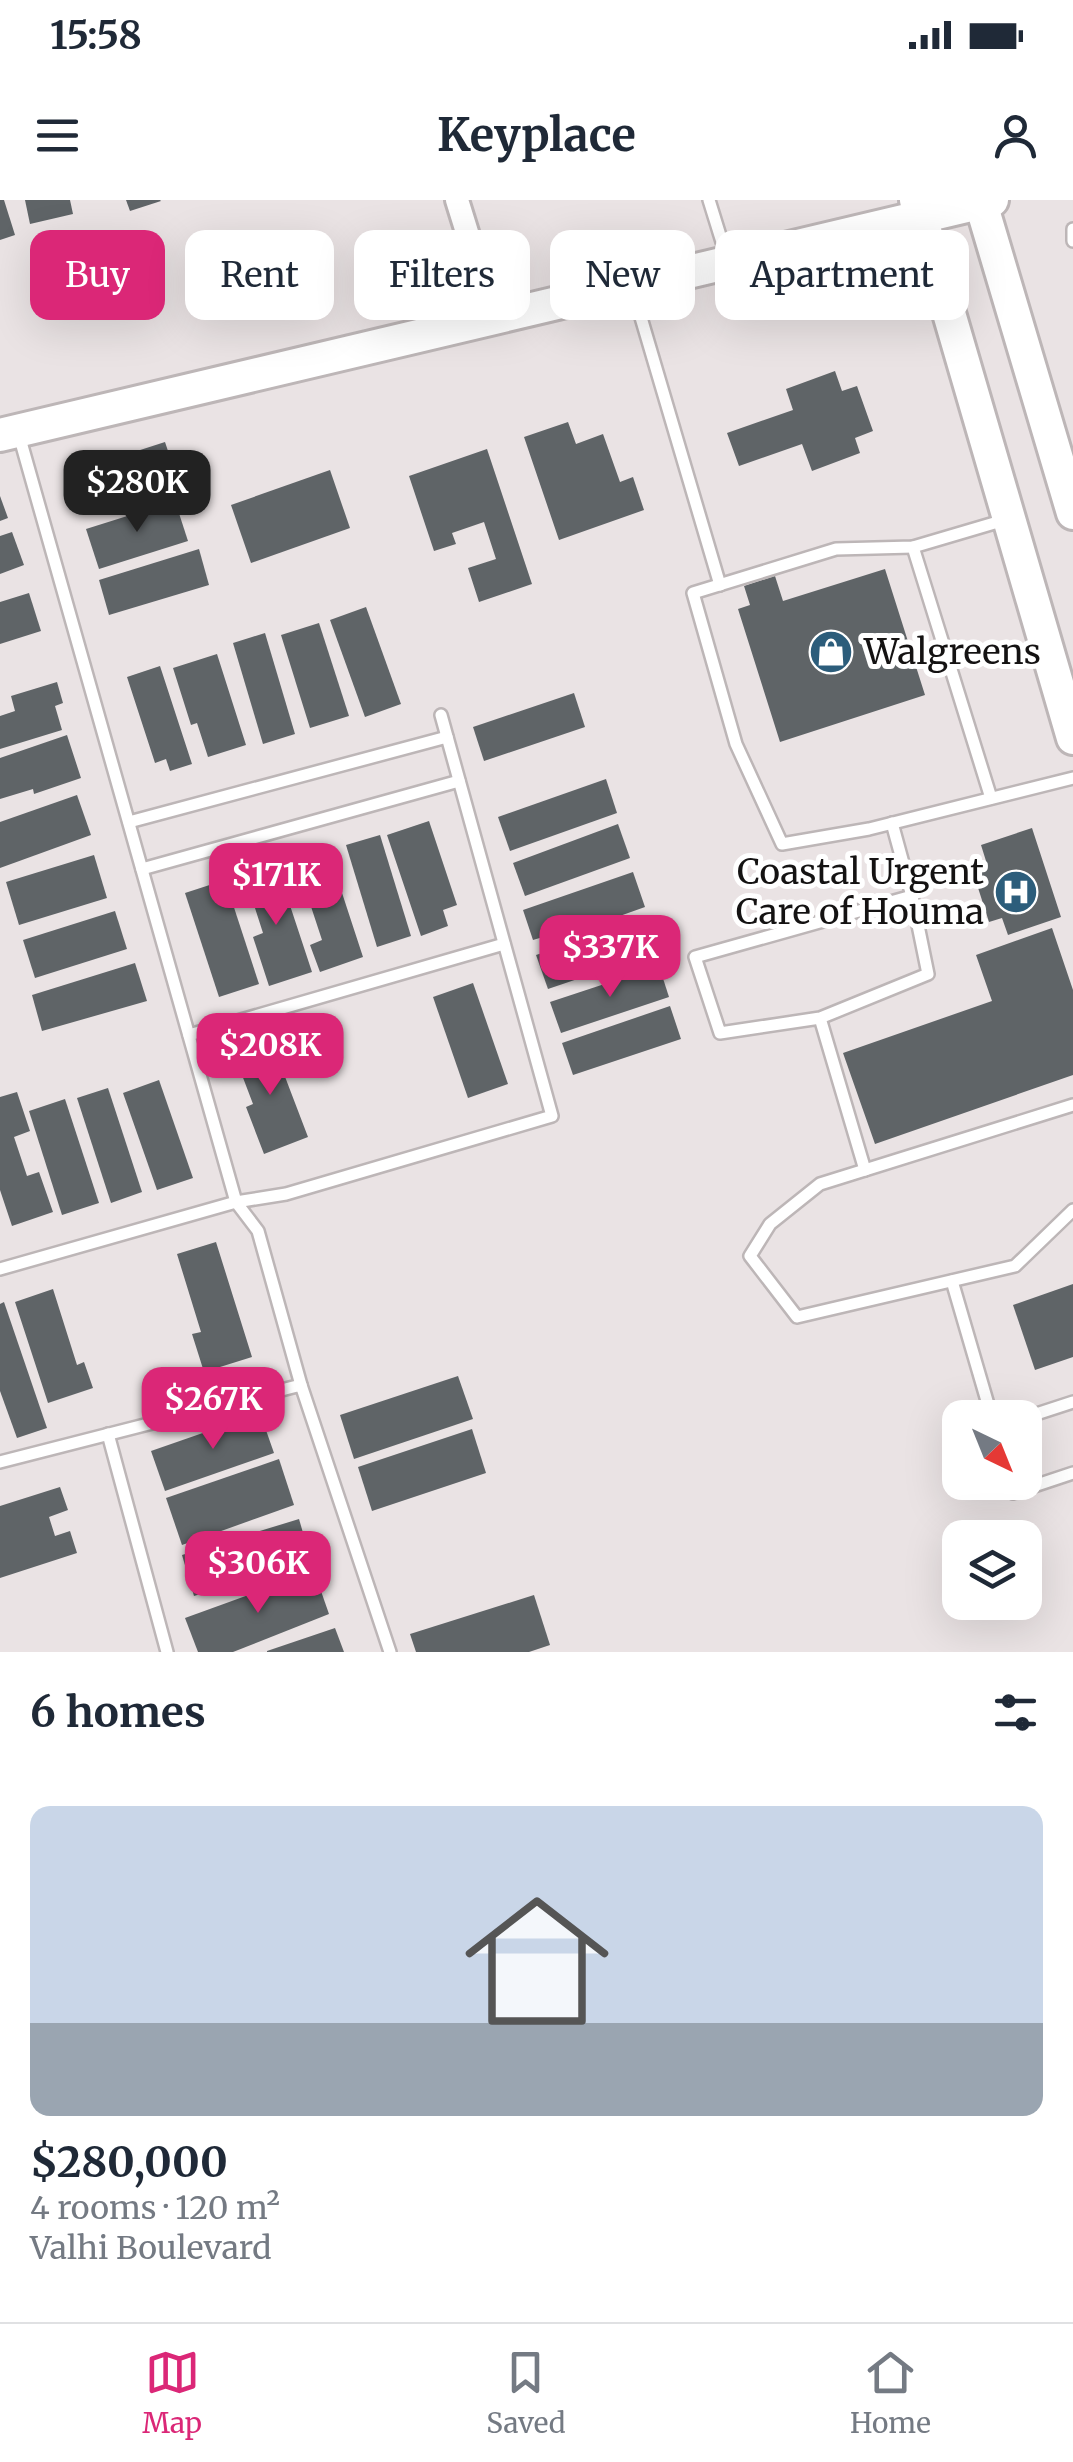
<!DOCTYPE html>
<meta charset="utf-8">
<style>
body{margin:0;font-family:Merriweather,serif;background:#f6f6f7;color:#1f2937;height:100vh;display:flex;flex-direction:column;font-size:38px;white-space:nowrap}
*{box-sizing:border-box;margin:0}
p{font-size:32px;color:#747a83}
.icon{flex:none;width:55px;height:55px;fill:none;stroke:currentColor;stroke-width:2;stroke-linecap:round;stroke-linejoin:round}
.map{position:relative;height:1452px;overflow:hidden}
.details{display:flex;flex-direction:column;background:#fff;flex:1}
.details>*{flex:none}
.banner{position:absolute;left:30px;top:30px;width:1015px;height:90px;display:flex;gap:20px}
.needle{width:65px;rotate:137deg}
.fabs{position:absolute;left:942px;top:1200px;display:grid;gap:20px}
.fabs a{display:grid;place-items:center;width:100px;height:100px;border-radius:20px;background:#fff;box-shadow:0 10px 40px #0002;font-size:50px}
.price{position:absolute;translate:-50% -85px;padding:0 22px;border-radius:20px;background:#db2777;color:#fff;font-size:32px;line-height:65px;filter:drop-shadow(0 2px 5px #0008)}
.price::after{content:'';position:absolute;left:50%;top:60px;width:30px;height:22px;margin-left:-15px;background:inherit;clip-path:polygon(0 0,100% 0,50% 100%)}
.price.active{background:#222;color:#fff}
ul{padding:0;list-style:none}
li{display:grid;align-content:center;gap:20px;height:530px;padding:0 30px}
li+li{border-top:2px solid #e0e1e3}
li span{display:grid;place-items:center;height:310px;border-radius:20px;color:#555}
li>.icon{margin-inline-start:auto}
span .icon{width:180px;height:180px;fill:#fffc;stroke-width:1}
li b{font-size:42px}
h2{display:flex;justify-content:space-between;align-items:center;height:120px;padding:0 30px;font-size:42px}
.pill{padding:0 35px;border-radius:20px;background:#fff;box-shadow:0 10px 40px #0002;font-size:35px;line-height:90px}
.pill.active{background:#db2777;color:#fff}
.status{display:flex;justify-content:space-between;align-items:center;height:70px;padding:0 50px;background:#fff;direction:ltr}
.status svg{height:28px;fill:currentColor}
header{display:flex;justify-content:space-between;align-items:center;height:130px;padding:0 30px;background:#fff;font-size:45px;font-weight:700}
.tab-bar{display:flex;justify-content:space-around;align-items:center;height:140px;border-top:2px solid #e0e1e3;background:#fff;font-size:28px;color:#747a83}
.tab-bar a{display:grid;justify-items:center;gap:5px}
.tab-bar .active{color:#db2777}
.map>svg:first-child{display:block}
.building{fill:#5f6467}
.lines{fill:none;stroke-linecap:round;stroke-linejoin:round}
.lane-casing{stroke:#bdb6b7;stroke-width:16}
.street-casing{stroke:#bdb6b7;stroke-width:28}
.secondary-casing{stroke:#bdb6b7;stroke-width:38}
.lane{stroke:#fff;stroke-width:11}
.street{stroke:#fff;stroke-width:22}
.secondary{stroke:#fff;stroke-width:32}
.labels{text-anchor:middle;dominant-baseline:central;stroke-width:10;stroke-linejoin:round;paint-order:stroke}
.poi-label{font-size:35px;fill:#141212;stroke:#fff;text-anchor:start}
</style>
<div class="status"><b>15:58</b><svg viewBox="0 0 49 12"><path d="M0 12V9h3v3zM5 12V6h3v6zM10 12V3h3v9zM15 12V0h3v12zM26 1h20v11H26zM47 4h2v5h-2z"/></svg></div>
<header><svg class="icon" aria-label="menu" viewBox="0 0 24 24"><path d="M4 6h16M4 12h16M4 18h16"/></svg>Keyplace<svg class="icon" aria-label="person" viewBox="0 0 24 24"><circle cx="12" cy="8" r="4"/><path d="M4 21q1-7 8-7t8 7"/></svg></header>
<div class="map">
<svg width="1073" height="1452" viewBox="0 0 1073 1452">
<rect width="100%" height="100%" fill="#eae3e4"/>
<g class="building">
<polygon points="0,0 4,0 15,35 0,40"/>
<polygon points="25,0 70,0 73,14 30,24"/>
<polygon points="126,0 160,0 161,1 130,11"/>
<polygon points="835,171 842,191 857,186 873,231 855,238 860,253 812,271 802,244 739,266 727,233 793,210 786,189"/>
<polygon points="568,222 576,244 603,234 620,282 633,277 644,310 559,340 524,237"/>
<polygon points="165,242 178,281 84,311 72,272"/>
<polygon points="487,249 532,384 479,402 468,368 496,359 484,322 452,333 456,344 434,351 409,276"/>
<polygon points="330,270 350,328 251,363 231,305"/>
<polygon points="0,296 8,318 0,321"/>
<polygon points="175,301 188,341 99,369 86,329"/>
<polygon points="12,332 24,365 0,374 0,336"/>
<polygon points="199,349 209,385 109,415 99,380"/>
<polygon points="885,369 925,495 780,542 738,409 750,405 744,386 775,376 783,401"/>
<polygon points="29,393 41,431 0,444 0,402"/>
<polygon points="366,407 401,504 365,517 330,420"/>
<polygon points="319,423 349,516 310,528 281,435"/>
<polygon points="265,433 295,534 263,544 233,443"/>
<polygon points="217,454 246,545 208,557 197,523 191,525 173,468"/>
<polygon points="160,466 192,564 170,571 166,559 155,563 127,477"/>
<polygon points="57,482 63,503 55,506 62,530 0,549 0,516 15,511 11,496"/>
<polygon points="574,493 585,527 484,561 473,527"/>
<polygon points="67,535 81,578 34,594 33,589 0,599 0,558"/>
<polygon points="606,579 617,613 510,651 498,617"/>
<polygon points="77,595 91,635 0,668 0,622"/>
<polygon points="429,621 457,705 443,710 448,726 421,736 387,635"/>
<polygon points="618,624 630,658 525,696 513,663"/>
<polygon points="1032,628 1061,717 1008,735 1002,718 989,722 971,666 986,661 981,645"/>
<polygon points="380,635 411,736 377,747 346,645"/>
<polygon points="327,647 363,757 320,772 310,745 322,740 295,658"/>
<polygon points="94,655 107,698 19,725 6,682"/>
<polygon points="276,663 312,772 269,786 253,737 263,733 244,674"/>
<polygon points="633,672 645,707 586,728 587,733 556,743 553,734 533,740 523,710"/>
<polygon points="225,680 259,784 219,797 185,693"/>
<polygon points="115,711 127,749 35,778 23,740"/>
<polygon points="646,718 657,752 548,789 536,755"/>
<polygon points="1052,728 1073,790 1073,875 875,944 843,853 992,801 976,755"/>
<polygon points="135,763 147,801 42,831 32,795"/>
<polygon points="659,766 669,797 561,833 550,802"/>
<polygon points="473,783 508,884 468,898 433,797"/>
<polygon points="670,806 681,839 573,875 562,843"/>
<polygon points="271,840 308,937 264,954 246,907 253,904 234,854"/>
<polygon points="159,880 193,978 157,990 123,893"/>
<polygon points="108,888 142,992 111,1003 77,898"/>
<polygon points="17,892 30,931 14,937 27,976 39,972 53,1012 12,1026 0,990 0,897"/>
<polygon points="65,899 99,1003 62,1015 29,911"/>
<polygon points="216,1042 252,1157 204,1172 192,1134 201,1132 177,1054"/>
<polygon points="1073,1084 1073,1157 1035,1170 1013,1105"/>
<polygon points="53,1089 77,1165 84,1162 93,1188 48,1203 15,1102"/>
<polygon points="4,1102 47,1228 17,1238 0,1191 0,1104"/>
<polygon points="458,1176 473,1219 354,1259 340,1215"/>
<polygon points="260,1213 274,1253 165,1291 151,1251"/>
<polygon points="472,1229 486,1273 372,1311 358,1267"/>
<polygon points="279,1259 294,1305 182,1345 166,1298"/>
<polygon points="60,1287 68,1310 49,1317 55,1336 70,1331 77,1353 0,1378 0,1306"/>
<polygon points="299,1319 311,1360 194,1396 182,1355"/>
<polygon points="314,1371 329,1414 233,1452 198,1452 185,1418"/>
<polygon points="534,1395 550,1445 529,1452 416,1452 410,1434"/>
<polygon points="335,1428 344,1452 267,1452 267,1451"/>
</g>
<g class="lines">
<g class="lane-casing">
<g id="lane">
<polyline points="709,0 727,58"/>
<polyline points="1073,29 1073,41"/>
<polyline points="632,87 720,385"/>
<polyline points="19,235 236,1002 258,1031 301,1185"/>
<polyline points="1008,319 913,347 836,349 693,393 736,544 782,644 869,629 1073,578"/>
<polyline points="913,347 991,598"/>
<polyline points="129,622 447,537"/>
<polyline points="892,623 912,696"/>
<polyline points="142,669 459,581"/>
<polyline points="820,818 720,833 695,757 912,696 928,774 820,818 865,970"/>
<polyline points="189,835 504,744"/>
<polyline points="1073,905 820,984 770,1024 750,1056 797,1117 1015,1066 1073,1010"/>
<polyline points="0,1069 236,1002 286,994 552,916 441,515"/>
<polyline points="952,1081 992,1218"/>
<polyline points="1024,1218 1073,1202"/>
<polyline points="108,1234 167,1452"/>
<polyline points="0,1262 301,1185 390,1452"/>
<polyline points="1010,1282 1013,1293 1073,1273"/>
</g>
</g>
<g class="street-casing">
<polyline id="street" points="457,0 494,119"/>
</g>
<g class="secondary-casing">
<g id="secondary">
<polyline points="916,0 1073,538"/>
<polyline points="980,0 1073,313"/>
<polyline points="0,235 992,0"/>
</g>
</g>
<use href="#lane" class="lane"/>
<use href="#street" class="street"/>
<use href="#secondary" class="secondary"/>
</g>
<defs>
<g id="shop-disc" transform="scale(2.25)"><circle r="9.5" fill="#2c5d7b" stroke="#fff"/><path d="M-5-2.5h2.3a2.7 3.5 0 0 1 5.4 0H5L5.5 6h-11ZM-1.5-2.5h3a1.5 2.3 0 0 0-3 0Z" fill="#fff"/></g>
<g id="hospital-disc" transform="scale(2.25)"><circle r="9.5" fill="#2c5d7b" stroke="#fff"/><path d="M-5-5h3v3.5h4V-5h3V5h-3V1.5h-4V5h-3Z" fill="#fff"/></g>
</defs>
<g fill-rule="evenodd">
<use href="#shop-disc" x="831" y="452"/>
<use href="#hospital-disc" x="1016" y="692"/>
</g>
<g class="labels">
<g class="poi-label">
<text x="864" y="452">Walgreens</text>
<text x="984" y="672" text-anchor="end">Coastal Urgent<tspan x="984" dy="40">Care of Houma</tspan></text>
</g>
</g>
</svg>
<div class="fabs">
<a><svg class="needle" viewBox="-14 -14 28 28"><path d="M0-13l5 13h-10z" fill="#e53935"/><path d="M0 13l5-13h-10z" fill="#747a83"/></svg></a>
<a><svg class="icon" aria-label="layers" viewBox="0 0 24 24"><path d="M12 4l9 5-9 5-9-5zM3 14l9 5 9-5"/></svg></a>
</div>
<b class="price active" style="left:137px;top:335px">$280K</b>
<b class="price" style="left:276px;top:728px">$171K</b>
<b class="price" style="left:610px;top:800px">$337K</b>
<b class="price" style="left:270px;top:898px">$208K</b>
<b class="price" style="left:213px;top:1252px">$267K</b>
<b class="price" style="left:258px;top:1416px">$306K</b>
<div class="banner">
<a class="pill active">Buy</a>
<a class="pill">Rent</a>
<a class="pill">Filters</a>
<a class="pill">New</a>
<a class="pill">Apartment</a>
</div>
</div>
<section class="details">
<h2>6 homes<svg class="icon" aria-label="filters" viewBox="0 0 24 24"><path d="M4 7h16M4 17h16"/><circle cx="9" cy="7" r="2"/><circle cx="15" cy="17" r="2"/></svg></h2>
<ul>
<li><span style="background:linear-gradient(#c9d6e8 70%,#9aa5b1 0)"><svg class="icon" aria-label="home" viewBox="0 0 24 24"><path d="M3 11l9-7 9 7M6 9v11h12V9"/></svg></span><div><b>$280,000</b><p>4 rooms · 120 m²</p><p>Valhi Boulevard</p></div></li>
</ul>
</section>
<nav class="tab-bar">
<a class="active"><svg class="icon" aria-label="map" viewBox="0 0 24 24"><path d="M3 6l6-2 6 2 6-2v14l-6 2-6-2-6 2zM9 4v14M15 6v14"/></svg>Map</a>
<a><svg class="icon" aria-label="saved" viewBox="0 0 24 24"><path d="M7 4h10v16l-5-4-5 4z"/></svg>Saved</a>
<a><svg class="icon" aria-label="home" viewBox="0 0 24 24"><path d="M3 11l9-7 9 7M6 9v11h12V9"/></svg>Home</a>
</nav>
